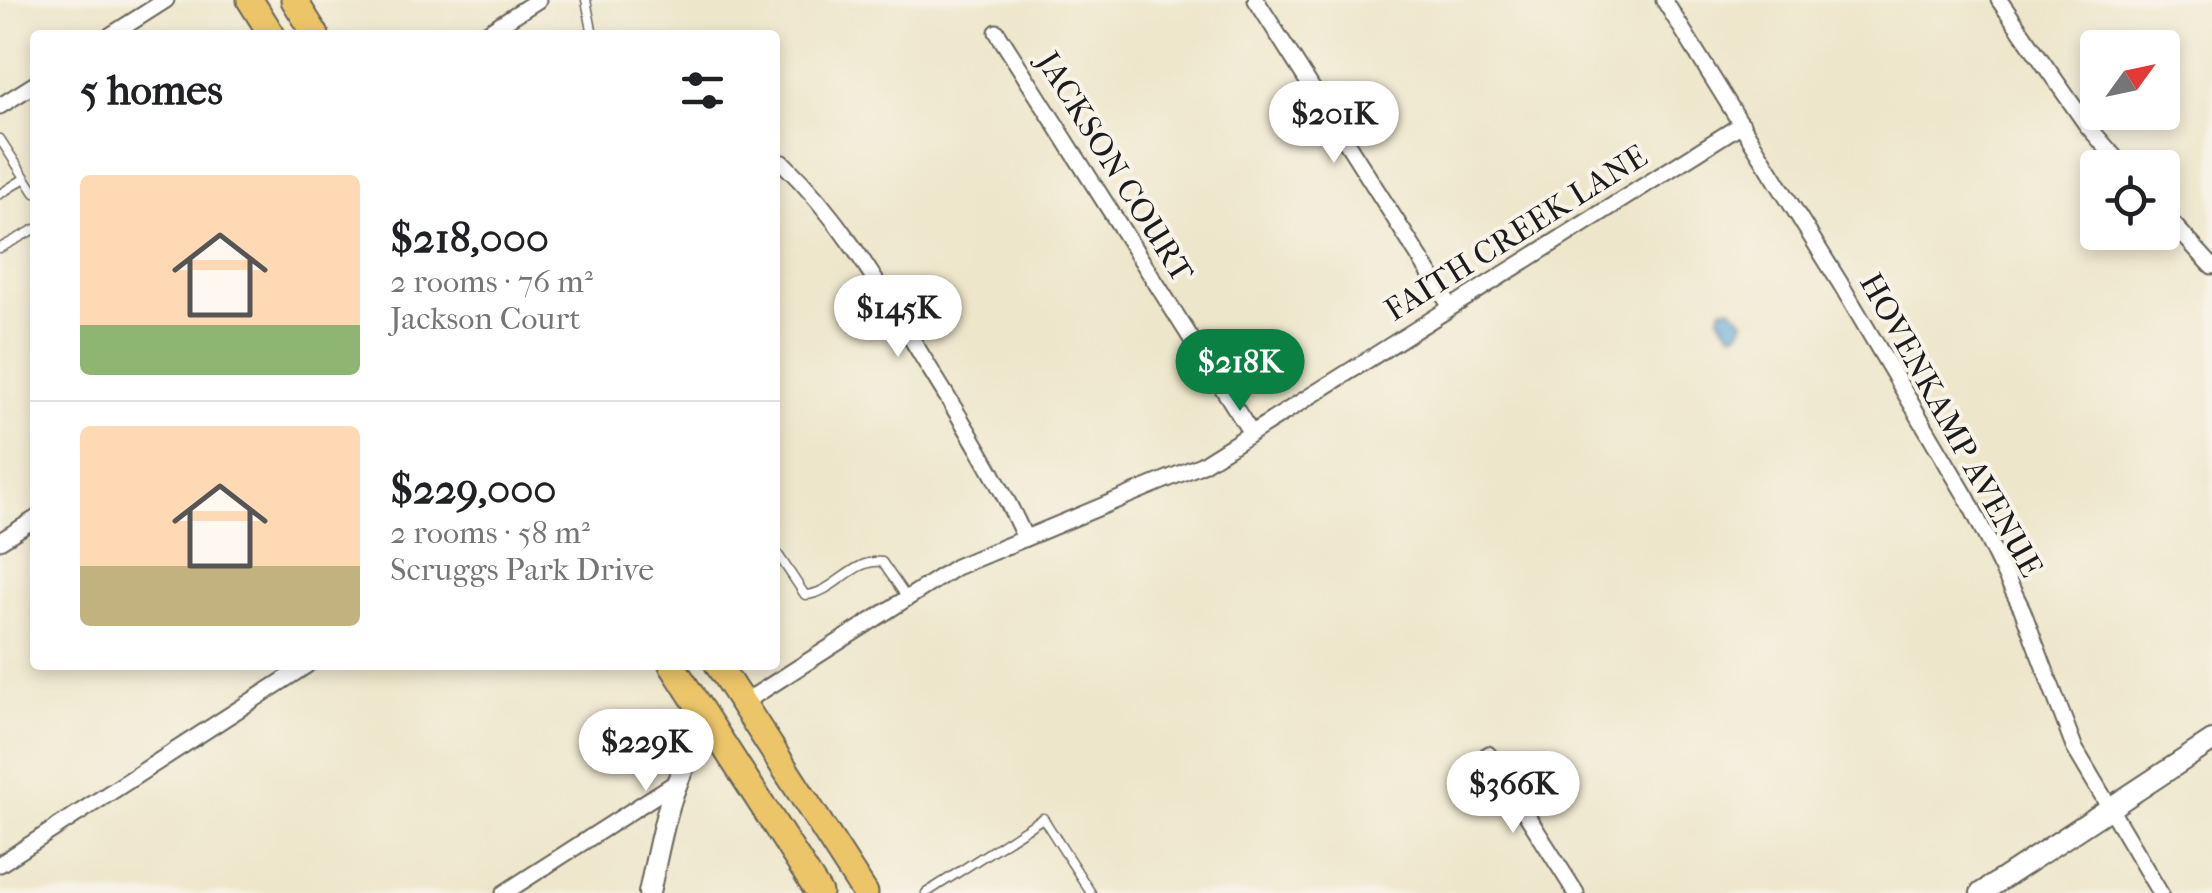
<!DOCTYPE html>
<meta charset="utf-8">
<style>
body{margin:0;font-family:"IM FELL French Canon",serif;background:#f2f2f2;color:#202124;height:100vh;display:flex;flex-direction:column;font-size:38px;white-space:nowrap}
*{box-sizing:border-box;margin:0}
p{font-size:32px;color:#757577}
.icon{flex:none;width:55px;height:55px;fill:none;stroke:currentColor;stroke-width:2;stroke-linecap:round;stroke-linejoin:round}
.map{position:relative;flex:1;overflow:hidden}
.panel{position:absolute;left:30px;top:30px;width:750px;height:640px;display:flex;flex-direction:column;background:#fff;border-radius:10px;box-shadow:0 5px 15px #0003}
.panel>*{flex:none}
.needle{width:65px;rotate:57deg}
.tools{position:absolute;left:2080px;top:30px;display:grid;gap:20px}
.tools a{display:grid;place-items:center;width:100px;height:100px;border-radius:10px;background:#fff;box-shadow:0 5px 15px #0003;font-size:50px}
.price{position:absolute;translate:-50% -85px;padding:0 22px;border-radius:35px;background:#fff;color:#222;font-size:32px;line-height:65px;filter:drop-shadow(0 2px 5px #0008)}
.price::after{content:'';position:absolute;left:50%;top:60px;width:30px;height:22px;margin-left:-15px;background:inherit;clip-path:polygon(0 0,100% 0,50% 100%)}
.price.on{background:#0b8043;color:#fff}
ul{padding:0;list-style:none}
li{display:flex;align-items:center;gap:30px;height:250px;padding:0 50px}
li+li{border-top:2px solid #e0e0e0}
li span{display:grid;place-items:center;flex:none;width:280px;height:200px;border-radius:10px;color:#555}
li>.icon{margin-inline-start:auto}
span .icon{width:120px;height:120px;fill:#fffc;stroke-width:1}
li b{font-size:42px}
h2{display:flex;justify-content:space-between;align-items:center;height:120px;padding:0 50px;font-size:42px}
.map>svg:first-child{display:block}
.water{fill:#61a9d8;stroke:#3e627a;stroke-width:2.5}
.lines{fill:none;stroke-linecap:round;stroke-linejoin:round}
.service-casing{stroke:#666359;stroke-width:11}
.minor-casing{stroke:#666359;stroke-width:19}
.tertiary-casing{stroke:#666359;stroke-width:24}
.primary-casing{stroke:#666359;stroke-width:29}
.service{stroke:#fff;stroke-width:8}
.minor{stroke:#fff;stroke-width:15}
.tertiary{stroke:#fff;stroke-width:20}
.primary{stroke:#ecc569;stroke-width:25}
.labels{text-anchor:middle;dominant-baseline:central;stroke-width:8;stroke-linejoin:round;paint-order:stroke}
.street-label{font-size:32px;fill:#1c1c1c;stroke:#f7f3e8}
</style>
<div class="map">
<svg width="2212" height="893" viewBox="0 0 2212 893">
<rect width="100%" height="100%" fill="#f7f3e8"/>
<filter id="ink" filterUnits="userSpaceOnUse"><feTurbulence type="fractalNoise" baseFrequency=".01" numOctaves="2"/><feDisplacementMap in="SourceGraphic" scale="20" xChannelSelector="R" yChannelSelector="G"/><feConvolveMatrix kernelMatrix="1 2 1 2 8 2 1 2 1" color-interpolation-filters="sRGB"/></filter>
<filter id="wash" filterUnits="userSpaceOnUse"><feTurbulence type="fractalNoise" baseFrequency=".0048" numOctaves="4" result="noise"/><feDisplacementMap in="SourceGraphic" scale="40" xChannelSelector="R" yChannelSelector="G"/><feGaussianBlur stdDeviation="2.25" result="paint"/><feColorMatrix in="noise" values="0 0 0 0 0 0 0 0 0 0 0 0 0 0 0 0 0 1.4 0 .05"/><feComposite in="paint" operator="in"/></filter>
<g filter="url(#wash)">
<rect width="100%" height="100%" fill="#eee6ca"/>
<polygon class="water" points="1731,307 1744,320 1740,331 1733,334 1719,317 1722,309"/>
</g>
<g filter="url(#ink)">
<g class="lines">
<g class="service-casing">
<g id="service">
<polyline points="586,0 593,35"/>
<polyline points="0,139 35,193"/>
<polyline points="0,194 25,178"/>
<polyline points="0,248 35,229"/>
<path d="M775,550L805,595C834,594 853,558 882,562L907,598"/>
<polyline points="926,893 1043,818 1091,893"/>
</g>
</g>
<g class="minor-casing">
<g id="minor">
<polyline points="1256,0 1451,307"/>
<polyline points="1664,0 1840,283 1967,498 2022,609 2075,749 2160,893"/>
<polyline points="1999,0 2086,124 2124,168"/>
<polyline points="997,32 1251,433"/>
<polyline points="111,35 166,0"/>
<polyline points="483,35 538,0"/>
<polyline points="0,106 35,84"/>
<path d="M775,162L783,163C841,219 880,287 922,356C959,416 996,474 1025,538"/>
<polyline points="2162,212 2212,266"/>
<polyline points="0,541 35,519"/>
<polyline points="743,703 956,567 1201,465 1742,124"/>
<polyline points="1488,754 1576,893"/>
<polyline points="0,864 307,665"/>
<polyline points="504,893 675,783"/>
</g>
</g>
<g class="tertiary-casing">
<g id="tertiary">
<path d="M649,893C663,830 669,777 710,725"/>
<polyline points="1981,893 2212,741"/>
</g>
</g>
<g class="primary-casing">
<g id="primary">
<polyline points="250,0 272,35"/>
<polyline points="294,0 316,35"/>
<polyline points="672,665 819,893"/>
<polyline points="718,665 865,893"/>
</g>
</g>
<use href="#service" class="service"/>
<use href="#minor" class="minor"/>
<use href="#tertiary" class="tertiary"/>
<use href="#primary" class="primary"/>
</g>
</g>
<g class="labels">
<g class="street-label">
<text transform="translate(1115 167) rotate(58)">JACKSON COURT</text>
<text transform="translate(1516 233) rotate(-32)">FAITH CREEK LANE</text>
<text transform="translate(1951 425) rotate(61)">HOVENKAMP AVENUE</text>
</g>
</g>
</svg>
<div class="tools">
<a><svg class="needle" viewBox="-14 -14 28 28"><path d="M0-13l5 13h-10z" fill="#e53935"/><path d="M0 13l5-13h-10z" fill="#757577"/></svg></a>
<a><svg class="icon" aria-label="locate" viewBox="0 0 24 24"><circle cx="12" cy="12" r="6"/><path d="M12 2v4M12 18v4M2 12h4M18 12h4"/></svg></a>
</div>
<b class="price" style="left:1334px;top:166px">$201K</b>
<b class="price" style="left:898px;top:360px">$145K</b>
<b class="price on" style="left:1240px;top:414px">$218K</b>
<b class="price" style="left:646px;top:794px">$229K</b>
<b class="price" style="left:1513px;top:836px">$366K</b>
<section class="panel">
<h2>5 homes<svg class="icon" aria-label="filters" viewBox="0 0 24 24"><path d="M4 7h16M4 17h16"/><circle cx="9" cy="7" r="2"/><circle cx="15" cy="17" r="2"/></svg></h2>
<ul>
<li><span style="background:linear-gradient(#ffd9b3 75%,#8fb573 0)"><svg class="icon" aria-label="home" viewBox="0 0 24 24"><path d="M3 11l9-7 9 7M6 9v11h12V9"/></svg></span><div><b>$218,000</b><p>2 rooms · 76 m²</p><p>Jackson Court</p></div></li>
<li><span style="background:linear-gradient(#ffd9b3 70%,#c2b280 0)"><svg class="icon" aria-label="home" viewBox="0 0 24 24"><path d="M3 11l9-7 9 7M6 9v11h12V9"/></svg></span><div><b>$229,000</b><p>2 rooms · 58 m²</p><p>Scruggs Park Drive</p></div></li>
</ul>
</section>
</div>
